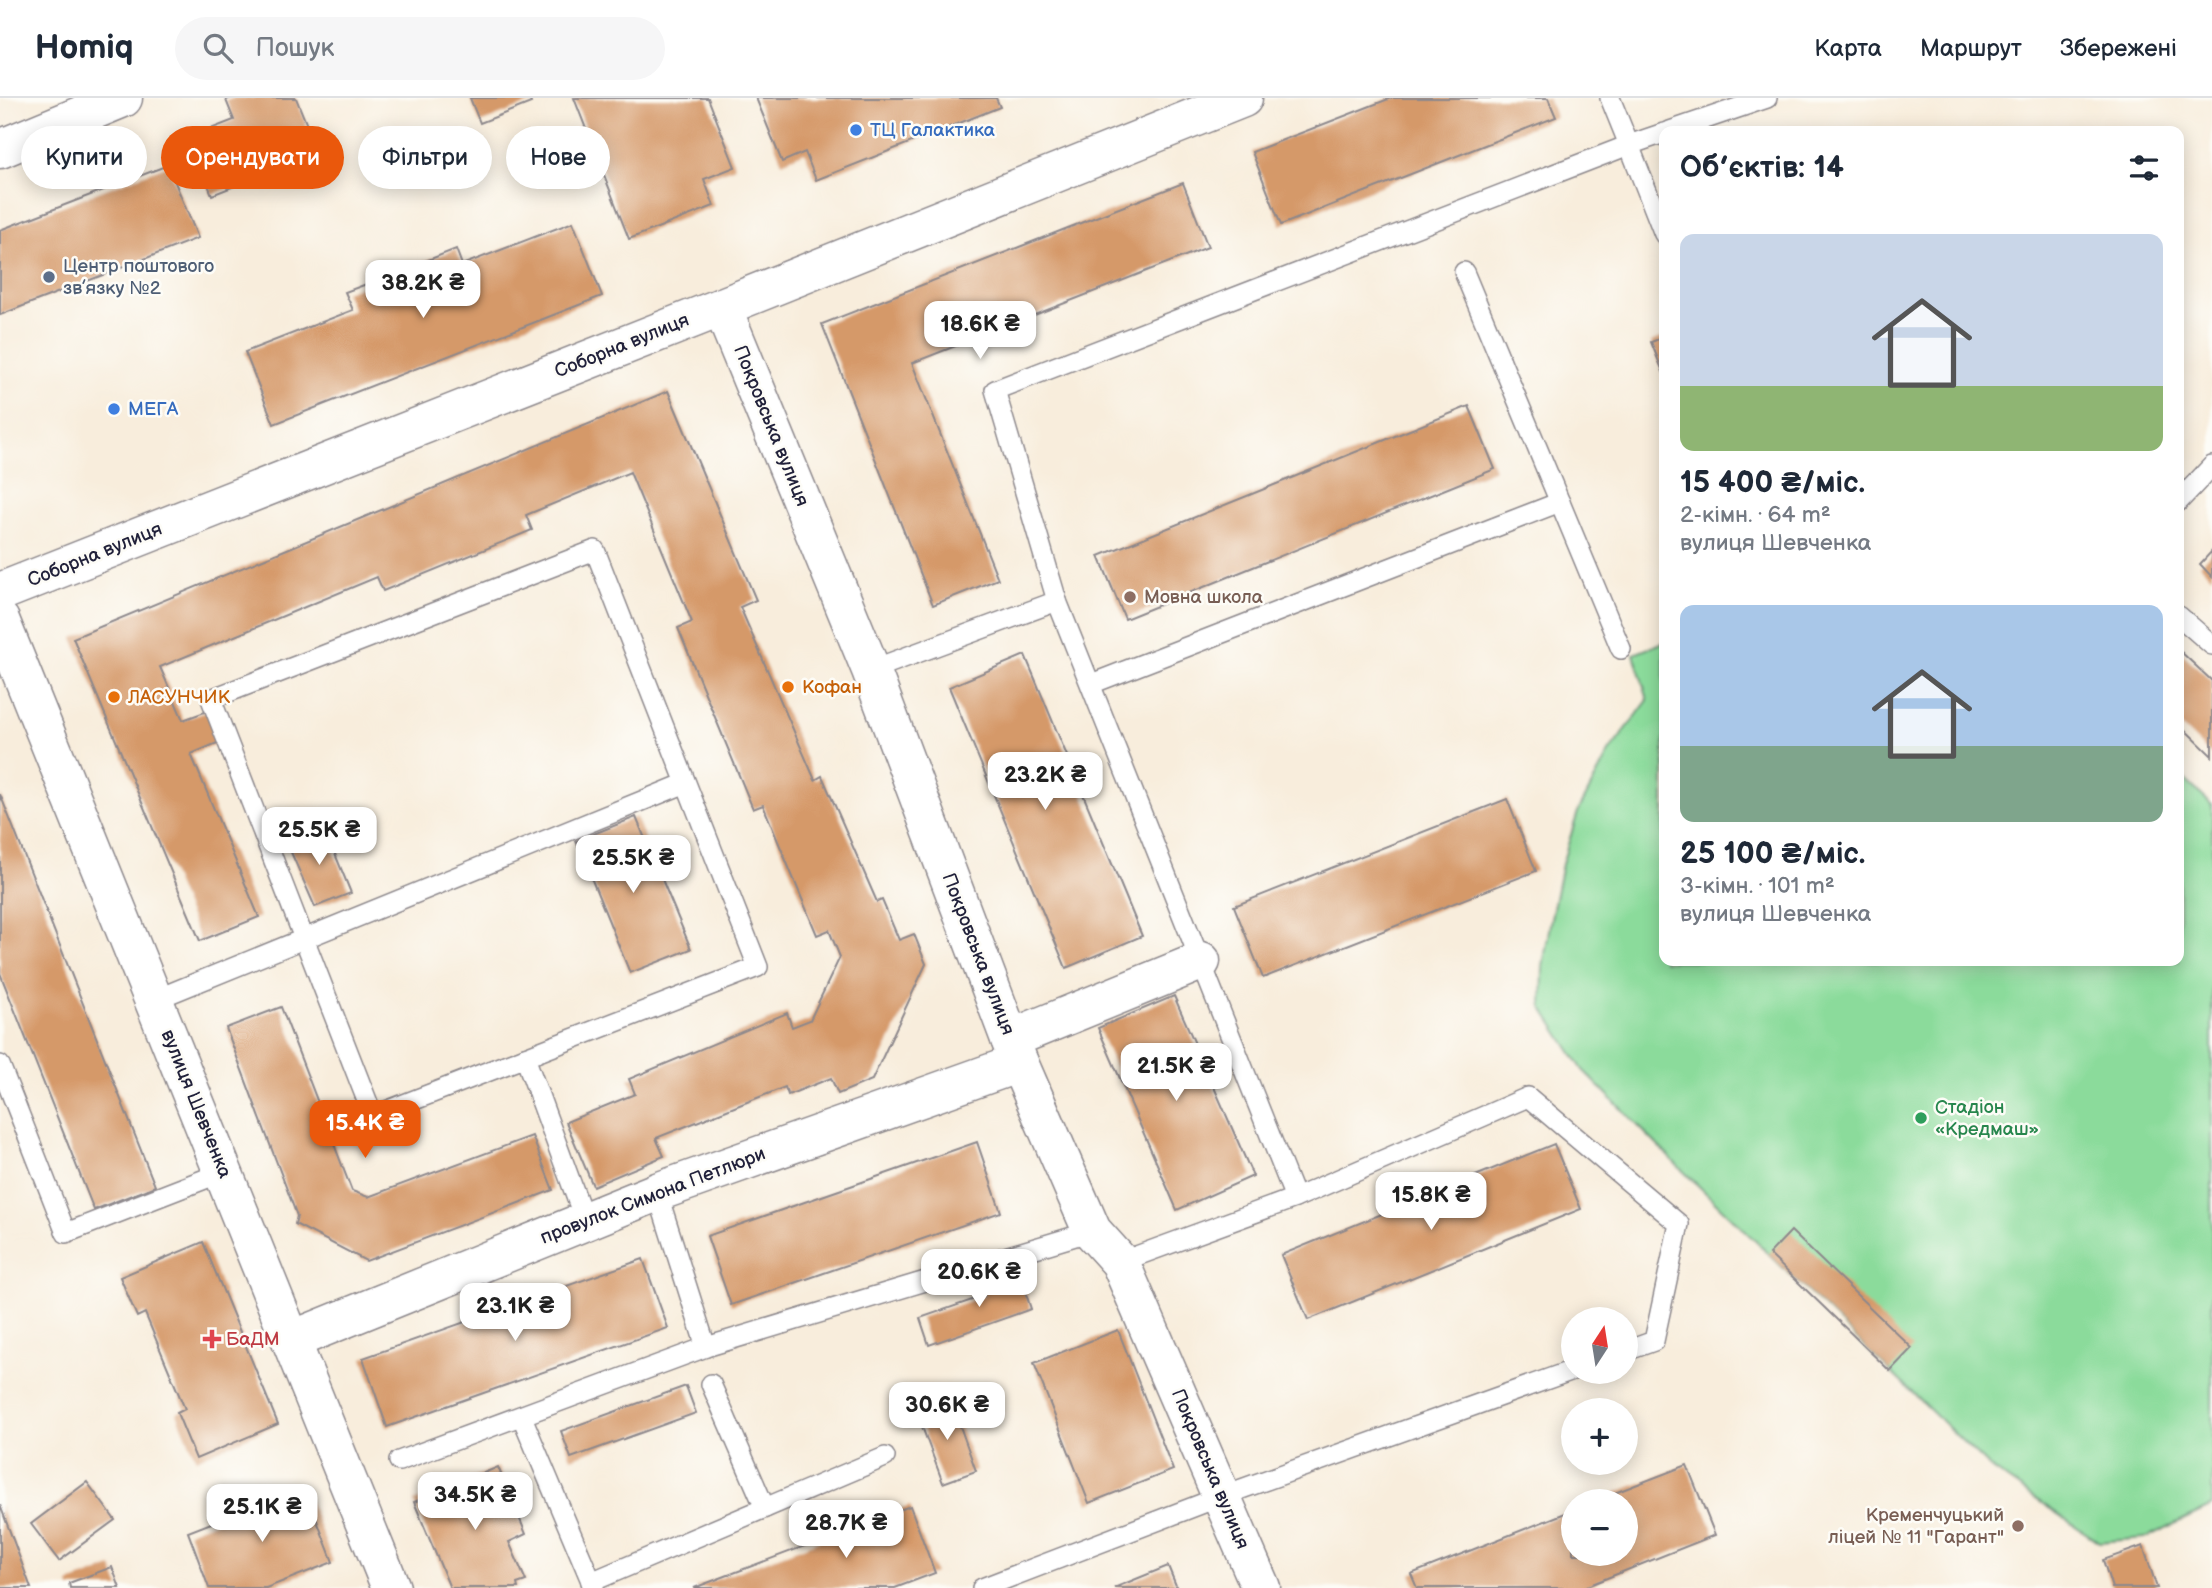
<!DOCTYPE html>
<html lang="uk">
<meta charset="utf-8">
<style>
body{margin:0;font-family:"Balsamiq Sans",sans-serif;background:#f6f6f7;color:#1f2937;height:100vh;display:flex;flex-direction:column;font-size:26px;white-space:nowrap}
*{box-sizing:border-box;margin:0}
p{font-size:23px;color:#747a83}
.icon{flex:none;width:38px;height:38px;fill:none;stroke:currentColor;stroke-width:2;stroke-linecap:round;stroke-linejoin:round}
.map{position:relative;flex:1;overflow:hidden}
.panel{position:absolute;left:1659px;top:28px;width:525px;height:840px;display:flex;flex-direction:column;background:#fff;border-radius:14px;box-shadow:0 4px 18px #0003}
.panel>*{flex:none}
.banner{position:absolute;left:21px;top:28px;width:665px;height:63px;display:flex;gap:14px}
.needle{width:46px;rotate:12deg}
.buttons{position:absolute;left:1561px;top:1209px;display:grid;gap:14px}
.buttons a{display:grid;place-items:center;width:77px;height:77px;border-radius:50%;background:#fff;box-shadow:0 4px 18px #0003;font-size:35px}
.price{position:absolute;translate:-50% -60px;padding:0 16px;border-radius:14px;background:#fff;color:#222;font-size:23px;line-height:46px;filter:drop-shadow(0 2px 4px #0008)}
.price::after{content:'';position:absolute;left:50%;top:42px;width:21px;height:16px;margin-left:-10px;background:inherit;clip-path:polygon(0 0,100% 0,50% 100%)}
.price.selected{background:#ea580c;color:#fff}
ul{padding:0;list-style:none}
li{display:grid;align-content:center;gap:14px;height:371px;padding:0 21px}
li span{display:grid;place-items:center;height:217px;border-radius:14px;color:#555}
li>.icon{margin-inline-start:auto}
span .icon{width:126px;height:126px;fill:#fffc;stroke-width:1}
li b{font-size:30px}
h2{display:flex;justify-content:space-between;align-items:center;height:84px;padding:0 21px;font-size:30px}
.chip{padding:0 24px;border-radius:32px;background:#fff;box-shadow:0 4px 18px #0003;font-size:24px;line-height:63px}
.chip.selected{background:#ea580c;color:#fff}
header{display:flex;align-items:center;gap:42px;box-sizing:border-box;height:98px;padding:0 35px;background:#fff;border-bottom:2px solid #e0e1e3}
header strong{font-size:33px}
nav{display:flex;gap:38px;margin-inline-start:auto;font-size:24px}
.search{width:490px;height:63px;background:#f6f6f7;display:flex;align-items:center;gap:18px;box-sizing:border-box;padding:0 24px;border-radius:38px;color:#747a83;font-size:26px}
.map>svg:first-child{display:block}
.green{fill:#8bdb9b;stroke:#567e6b;stroke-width:2}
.building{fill:#d59969}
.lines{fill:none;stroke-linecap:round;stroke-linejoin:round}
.service-casing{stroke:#8d888c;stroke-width:22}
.minor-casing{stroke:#8d888c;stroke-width:41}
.tertiary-casing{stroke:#8d888c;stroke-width:41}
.service{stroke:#fff;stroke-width:19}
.minor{stroke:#fff;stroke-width:38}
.tertiary{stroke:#fff;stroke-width:38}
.shop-dot{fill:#3f7fe0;stroke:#fdfcf7;stroke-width:2.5}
.service-dot{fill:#5c6f8a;stroke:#fdfcf7;stroke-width:2.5}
.education-dot{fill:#8d6e63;stroke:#fdfcf7;stroke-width:2.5}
.food-dot{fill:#e8710a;stroke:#fdfcf7;stroke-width:2.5}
.leisure-dot{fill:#2e9e5b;stroke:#fdfcf7;stroke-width:2.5}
.health-dot{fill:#e0444e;stroke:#fdfcf7;stroke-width:2.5}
.labels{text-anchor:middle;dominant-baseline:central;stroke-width:5;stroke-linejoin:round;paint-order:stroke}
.shop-label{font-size:19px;fill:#366cbe;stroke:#fdfcf7;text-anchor:start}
.service-label{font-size:19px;fill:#4e5e75;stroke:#fdfcf7;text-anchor:start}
.street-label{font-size:19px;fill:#22223b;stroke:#fdfcf7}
.education-label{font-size:19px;fill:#785e54;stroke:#fdfcf7;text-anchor:start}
.food-label{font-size:19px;fill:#c56008;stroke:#fdfcf7;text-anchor:start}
.leisure-label{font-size:19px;fill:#27864d;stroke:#fdfcf7;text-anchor:start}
.health-label{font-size:19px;fill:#be3a42;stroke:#fdfcf7;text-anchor:start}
</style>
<header>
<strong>Homiq</strong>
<div class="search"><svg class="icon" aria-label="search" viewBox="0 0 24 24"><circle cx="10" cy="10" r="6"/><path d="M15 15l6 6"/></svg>Пошук</div>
<nav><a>Карта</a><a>Маршрут</a><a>Збережені</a></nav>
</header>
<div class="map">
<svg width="2212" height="1490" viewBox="0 0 2212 1490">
<rect width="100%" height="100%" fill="#fdfcf7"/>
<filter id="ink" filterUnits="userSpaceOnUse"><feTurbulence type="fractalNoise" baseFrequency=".0143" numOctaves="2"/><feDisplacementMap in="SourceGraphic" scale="14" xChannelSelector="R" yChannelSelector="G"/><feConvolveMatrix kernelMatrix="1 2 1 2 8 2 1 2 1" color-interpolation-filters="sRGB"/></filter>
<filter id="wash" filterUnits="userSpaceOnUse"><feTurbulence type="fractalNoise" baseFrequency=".00686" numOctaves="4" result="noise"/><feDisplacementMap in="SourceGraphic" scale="28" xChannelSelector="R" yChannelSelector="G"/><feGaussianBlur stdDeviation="1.57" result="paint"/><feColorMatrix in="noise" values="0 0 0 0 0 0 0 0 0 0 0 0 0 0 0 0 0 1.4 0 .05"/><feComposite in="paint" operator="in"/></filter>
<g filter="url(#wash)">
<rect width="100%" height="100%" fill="#f8eddc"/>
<polygon class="green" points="1664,544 1664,863 2179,863 2179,676 2212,707 2212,1408 2145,1440 2099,1444 1990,1370 1678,1068 1583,972 1542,909 1543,868 1551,820 1562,766 1578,714 1609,654 1648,602 1634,556"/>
<g id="blocks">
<g class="building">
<polygon points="231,0 296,0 318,55 212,97 190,39 234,22 226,2"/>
<polygon points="470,0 529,0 531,5 480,25"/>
<polygon points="574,0 708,0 735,69 704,81 714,108 629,141"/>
<polygon points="756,0 996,0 1000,9 816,82 805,54 782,64"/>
<polygon points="1391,0 1548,0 1556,19 1281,127 1252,54"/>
<polygon points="168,67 198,140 0,217 0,132"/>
<polygon points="1183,85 1208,149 912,265 998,481 933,507 822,226"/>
<polygon points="573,124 602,198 274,326 245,254 353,212 345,194 364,187 456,151 462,167"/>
<polygon points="1664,239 1664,276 1651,244"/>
<polygon points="668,293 756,502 740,509 815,682 822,678 877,804 882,802 899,842 914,836 926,866 872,982 838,996 831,980 788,997 785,989 656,1040 664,1058 593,1088 566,1024 635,996 629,981 787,915 792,929 810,922 840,859 829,832 817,837 763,707 753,711 678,530 692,524 630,374 526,417 532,432 383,493 377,479 160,569 183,622 210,612 222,643 191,656 259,819 200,843 73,540"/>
<polygon points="1469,308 1495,371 1125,521 1099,458"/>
<polygon points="2212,453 2212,479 2200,466"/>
<polygon points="2179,552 2212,583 2212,658 2179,626"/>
<polygon points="1025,557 1142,838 1066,870 949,589"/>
<polygon points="0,696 155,1088 94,1112 0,875"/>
<polygon points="1507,701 1536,773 1263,880 1234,808"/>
<polygon points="636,719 691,851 630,875 576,743"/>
<polygon points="324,729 351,795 315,809 287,745"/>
<polygon points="1174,898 1253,1078 1177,1112 1098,930"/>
<polygon points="281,909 352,1093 368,1099 532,1038 553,1092 366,1163 295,1126 297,1118 226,930"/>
<polygon points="977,1044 1001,1114 731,1207 707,1138"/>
<polygon points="1554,1046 1581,1111 1308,1222 1281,1157"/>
<polygon points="1791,1133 1912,1250 1890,1273 1769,1156"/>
<polygon points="203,1144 278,1326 196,1361 177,1315 185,1311 145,1215 137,1219 120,1179"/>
<polygon points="643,1161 668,1230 387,1329 363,1260"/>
<polygon points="1018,1172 1031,1211 929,1247 920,1220 984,1198 979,1185"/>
<polygon points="1118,1232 1173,1372 1089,1405 1034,1265"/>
<polygon points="686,1288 696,1315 571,1360 561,1333"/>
<polygon points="951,1303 976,1373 943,1385 917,1315"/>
<polygon points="1687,1367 1715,1437 1582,1490 1417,1490 1411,1476 1573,1412 1573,1456 1626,1456 1626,1404 1594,1403"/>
<polygon points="498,1369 526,1436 509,1444 526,1483 517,1486 518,1490 450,1490 414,1404"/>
<polygon points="87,1384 115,1422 59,1463 31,1426"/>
<polygon points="304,1389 333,1464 266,1490 209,1490 188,1434"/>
<polygon points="0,1408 0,1407 31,1490 0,1490"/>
<polygon points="910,1408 935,1475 895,1490 694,1490"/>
<polygon points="2143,1448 2157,1490 2112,1490 2103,1462"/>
<polygon points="1168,1468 1177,1490 1114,1490"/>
<polygon points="112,1469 120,1490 70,1490 69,1485"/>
</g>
</g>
</g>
<g filter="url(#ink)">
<use href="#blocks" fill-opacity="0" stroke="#8d888c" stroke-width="2"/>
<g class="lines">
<g class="service-casing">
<g id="service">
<polyline points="1610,0 1629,47 1664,35"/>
<polyline points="1670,33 1767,0"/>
<polyline points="1464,174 1621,551"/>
<polyline points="2179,403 2212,368"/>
<polyline points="1057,503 1295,1100 1120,1164"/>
<polyline points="2179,518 2212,547"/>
<polyline points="871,572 1057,503 995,292 1629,47 1664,136"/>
<polyline points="1091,586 1560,404"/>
<polyline points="154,902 686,685 595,452 211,601 373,1018 758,869 686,685"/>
<polyline points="525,959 585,1123"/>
<polyline points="0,967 66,1135 223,1074"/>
<polyline points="657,1094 706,1249"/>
<polyline points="1295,1100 1528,999 1679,1126 1654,1243 1626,1253"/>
<polyline points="711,1286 765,1410"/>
<polyline points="522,1319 594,1490"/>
<polyline points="399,1363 706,1249 1092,1133"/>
<polyline points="591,1484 885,1359"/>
<polyline points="982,1490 1222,1398 1573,1272"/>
</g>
</g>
<g class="minor-casing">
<g id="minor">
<polyline points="722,209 871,572 1019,965 1092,1133 1120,1164 1261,1490"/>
<polyline points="1010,941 1201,863"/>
<polyline points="292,1242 657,1094 1019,965"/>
</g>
</g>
<g class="tertiary-casing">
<g id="tertiary">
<polyline points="0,51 123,0"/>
<polyline points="0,494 722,209 1243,0"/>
<polyline points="0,522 391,1490"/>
</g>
</g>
<use href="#service" class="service"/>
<use href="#minor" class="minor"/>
<use href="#tertiary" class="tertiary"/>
</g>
</g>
<g class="shop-dot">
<circle cx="856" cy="32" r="7"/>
<circle cx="114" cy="311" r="7"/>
</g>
<circle class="service-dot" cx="49" cy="179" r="7"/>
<g class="education-dot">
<circle cx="1130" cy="499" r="7"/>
<circle cx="2018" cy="1428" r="7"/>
</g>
<g class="food-dot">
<circle cx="788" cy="589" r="7"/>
<circle cx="114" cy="599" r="7"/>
</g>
<circle class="leisure-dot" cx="1921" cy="1020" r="7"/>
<path class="health-dot" d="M208.5 1230.5h7v7h7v7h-7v7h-7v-7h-7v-7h7z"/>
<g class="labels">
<g class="shop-label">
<text x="870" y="32">ТЦ Галактика</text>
<text x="128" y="311">МЕГА</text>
</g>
<g class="service-label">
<text x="63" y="168">Центр поштового<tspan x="63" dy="22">зв’язку №2</tspan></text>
</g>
<g class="street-label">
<text transform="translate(622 248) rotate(-22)">Соборна вулиця</text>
<text transform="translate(771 328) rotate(68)">Покровська вулиця</text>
<text transform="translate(95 457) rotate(-22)">Соборна вулиця</text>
<text transform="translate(978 856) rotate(69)">Покровська вулиця</text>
<text transform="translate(196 1006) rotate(68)">вулиця Шевченка</text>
<text transform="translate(653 1098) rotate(-21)">провулок Симона Петлюри</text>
<text transform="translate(1210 1371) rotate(67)">Покровська вулиця</text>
</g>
<g class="education-label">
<text x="1144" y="499">Мовна школа</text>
<text x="2004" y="1417" text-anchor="end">Кременчуцький<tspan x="2004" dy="22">ліцей № 11 "Гарант"</tspan></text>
</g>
<g class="food-label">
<text x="802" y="589">Кофан</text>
<text x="128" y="599">ЛАСУНЧИК</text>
</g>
<g class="leisure-label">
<text x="1935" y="1009">Стадіон<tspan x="1935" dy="22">«Кредмаш»</tspan></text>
</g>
<g class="health-label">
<text x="226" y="1241">БаДМ</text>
</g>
</g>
</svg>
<div class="buttons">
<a><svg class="needle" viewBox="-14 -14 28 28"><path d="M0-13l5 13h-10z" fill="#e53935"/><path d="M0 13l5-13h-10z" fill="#747a83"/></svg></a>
<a>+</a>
<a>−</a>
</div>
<b class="price" style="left:423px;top:222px">38.2K ₴</b>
<b class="price" style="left:980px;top:263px">18.6K ₴</b>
<b class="price" style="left:1045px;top:714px">23.2K ₴</b>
<b class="price" style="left:319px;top:769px">25.5K ₴</b>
<b class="price" style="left:633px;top:797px">25.5K ₴</b>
<b class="price" style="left:1176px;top:1005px">21.5K ₴</b>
<b class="price selected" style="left:365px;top:1062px">15.4K ₴</b>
<b class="price" style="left:1431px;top:1134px">15.8K ₴</b>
<b class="price" style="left:979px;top:1211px">20.6K ₴</b>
<b class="price" style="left:515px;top:1245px">23.1K ₴</b>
<b class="price" style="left:947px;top:1344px">30.6K ₴</b>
<b class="price" style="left:475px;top:1434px">34.5K ₴</b>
<b class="price" style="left:262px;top:1446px">25.1K ₴</b>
<b class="price" style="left:846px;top:1462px">28.7K ₴</b>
<div class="banner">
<a class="chip">Купити</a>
<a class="chip selected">Орендувати</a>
<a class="chip">Фільтри</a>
<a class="chip">Нове</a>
</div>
<section class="panel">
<h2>Об’єктів: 14<svg class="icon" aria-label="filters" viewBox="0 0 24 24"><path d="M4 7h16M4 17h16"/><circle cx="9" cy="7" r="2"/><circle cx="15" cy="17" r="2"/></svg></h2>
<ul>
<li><span style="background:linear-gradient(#c9d6e8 70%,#8fb573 0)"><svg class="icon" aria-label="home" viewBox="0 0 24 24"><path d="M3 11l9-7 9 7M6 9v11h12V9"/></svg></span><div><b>15 400 ₴/міс.</b><p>2-кімн. · 64 m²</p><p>вулиця Шевченка</p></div></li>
<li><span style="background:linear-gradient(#a9c7e8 65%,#7fa58c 0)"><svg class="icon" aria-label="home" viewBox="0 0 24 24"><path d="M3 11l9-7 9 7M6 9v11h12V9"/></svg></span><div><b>25 100 ₴/міс.</b><p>3-кімн. · 101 m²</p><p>вулиця Шевченка</p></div></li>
</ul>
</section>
</div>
